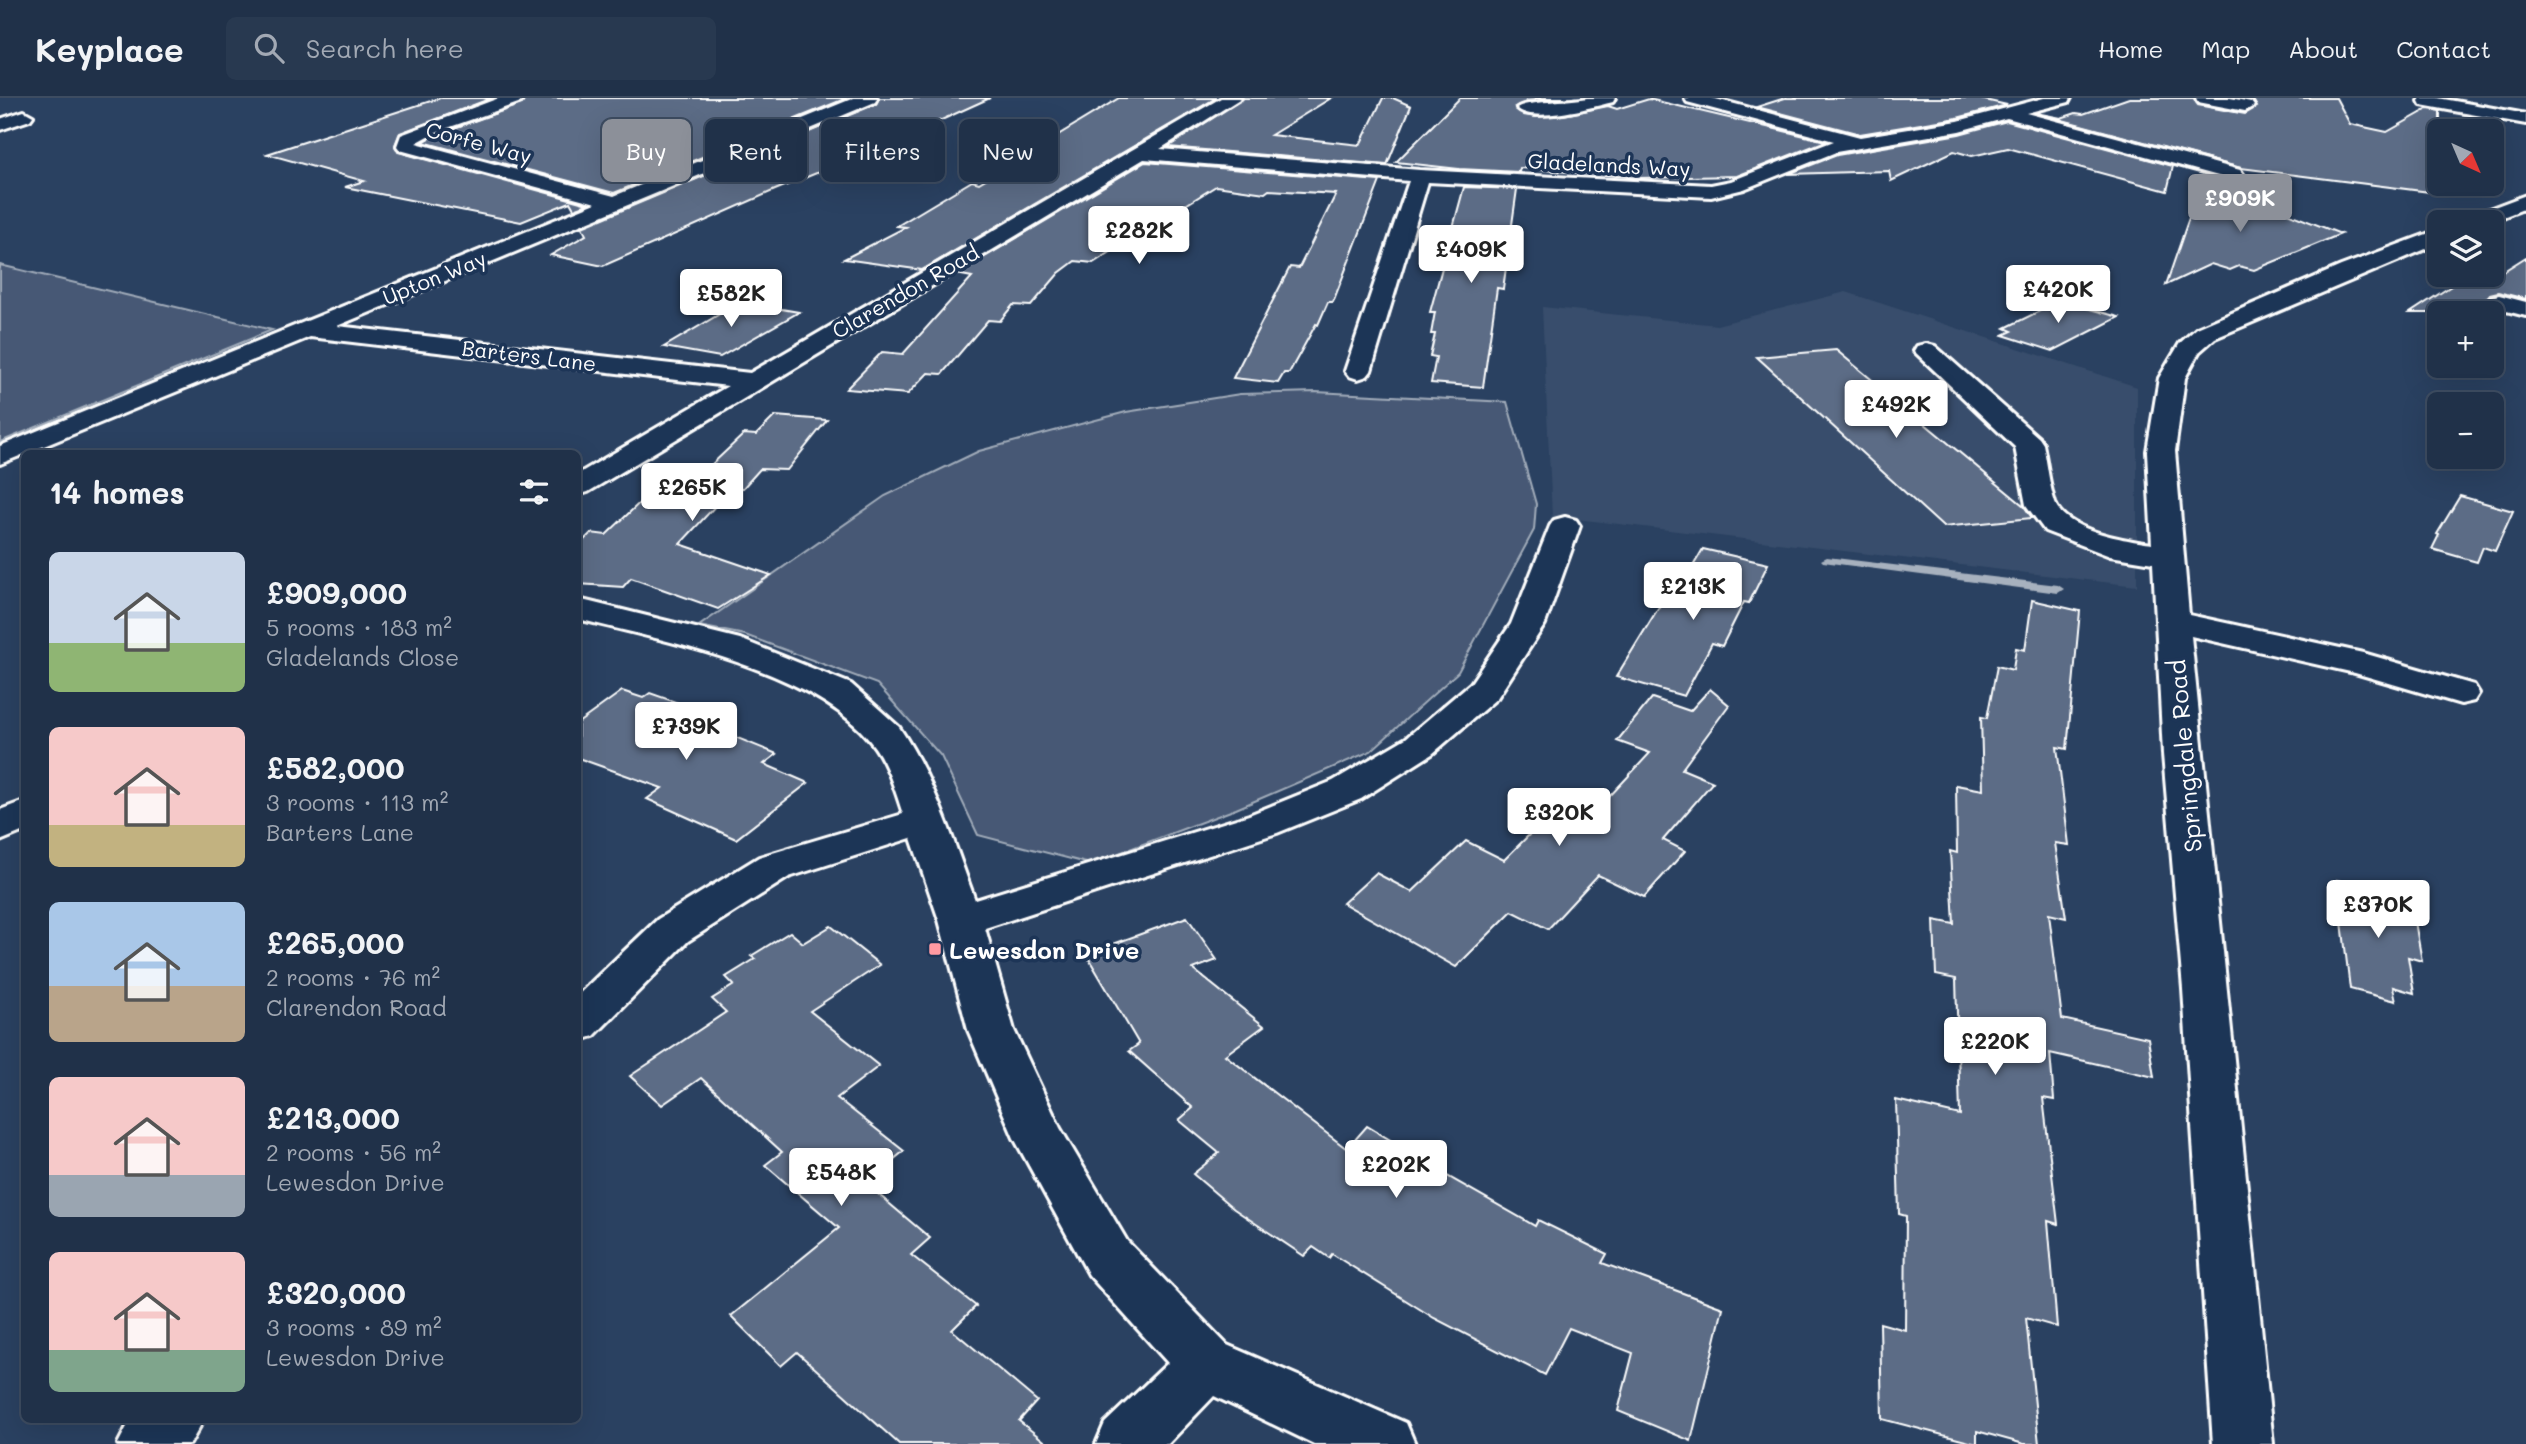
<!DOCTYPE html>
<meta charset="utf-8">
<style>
body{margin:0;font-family:Mali,sans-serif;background:#283950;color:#f1f3f6;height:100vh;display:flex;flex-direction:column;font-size:26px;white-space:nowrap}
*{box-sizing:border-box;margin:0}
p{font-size:23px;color:#a2a9b4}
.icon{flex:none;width:38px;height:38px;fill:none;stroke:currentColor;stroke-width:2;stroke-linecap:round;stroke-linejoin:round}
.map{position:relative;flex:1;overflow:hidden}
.details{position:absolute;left:21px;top:352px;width:560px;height:973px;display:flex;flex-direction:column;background:#203149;border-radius:10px;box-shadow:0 7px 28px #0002,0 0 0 2px #3d4c61}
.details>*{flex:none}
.guide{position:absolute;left:602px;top:21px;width:665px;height:63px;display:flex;gap:14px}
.needle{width:46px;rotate:136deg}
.controls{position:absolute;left:2427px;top:21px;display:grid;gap:14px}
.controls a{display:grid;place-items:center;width:77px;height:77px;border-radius:10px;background:#203149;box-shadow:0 7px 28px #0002,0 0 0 2px #3d4c61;font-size:35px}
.price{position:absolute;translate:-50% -60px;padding:0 16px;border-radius:7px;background:#fff;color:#222;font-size:23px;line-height:46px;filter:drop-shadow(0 2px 4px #0008)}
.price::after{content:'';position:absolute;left:50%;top:42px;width:21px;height:16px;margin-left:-10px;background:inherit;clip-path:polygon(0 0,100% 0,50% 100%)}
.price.active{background:#8c9099;color:#fff}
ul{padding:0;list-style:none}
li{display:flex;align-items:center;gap:21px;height:175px;padding:0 28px}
li span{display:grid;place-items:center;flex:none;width:196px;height:140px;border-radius:10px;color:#555}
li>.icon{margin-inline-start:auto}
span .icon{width:84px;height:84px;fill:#fffc;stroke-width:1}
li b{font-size:30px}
h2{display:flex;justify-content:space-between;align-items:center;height:84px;padding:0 28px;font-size:30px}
.pill{padding:0 24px;border-radius:10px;background:#203149;box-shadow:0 7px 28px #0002,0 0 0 2px #3d4c61;font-size:24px;line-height:63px}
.pill.active{background:#8c9099;color:#fff}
header{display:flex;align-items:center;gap:42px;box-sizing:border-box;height:98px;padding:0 35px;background:#203149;border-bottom:2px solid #3d4c61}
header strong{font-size:33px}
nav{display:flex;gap:38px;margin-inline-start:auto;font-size:24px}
.search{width:490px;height:63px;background:#283950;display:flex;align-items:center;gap:18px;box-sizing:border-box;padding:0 24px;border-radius:10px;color:#a2a9b4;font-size:26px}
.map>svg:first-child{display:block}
.built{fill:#394e6c}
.green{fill:#465975;stroke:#a2acba;stroke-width:2}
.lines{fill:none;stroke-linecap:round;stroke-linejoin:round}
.stream{fill:#a7b1be;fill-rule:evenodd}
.building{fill:#5b6c86;stroke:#fff;stroke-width:2}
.minor-casing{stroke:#fff;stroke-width:6}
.minor{fill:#1d3557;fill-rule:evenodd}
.poi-dot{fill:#ff9aa2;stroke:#1d3557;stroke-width:2.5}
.labels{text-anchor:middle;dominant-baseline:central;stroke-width:7;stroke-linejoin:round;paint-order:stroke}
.far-street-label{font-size:21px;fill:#fff;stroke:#1d3557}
.street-label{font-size:24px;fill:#fff;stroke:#1d3557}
.poi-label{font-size:24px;font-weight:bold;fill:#fff;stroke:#1d3557;text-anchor:start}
</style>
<header>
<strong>Keyplace</strong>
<div class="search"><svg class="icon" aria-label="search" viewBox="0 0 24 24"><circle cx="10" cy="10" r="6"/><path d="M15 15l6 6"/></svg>Search here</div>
<nav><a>Home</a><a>Map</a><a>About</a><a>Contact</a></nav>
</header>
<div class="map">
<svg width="2526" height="1346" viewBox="0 0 2526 1346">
<rect width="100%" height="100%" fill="#2a4161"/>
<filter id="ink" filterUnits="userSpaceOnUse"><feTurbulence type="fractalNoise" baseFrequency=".0143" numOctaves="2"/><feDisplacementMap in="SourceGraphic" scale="14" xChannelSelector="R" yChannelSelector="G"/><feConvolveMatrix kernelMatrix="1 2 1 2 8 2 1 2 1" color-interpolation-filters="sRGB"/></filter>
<g filter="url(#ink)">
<polygon class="built" points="1846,194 2137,289 2137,488 1552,418 1542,209 1717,227"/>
<g class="green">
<polygon points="0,167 272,232 0,344"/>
<polygon points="1316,294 1507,304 1536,406 1534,432 1458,574 1371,653 1236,711 1090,766 978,737 941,658 877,586 745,537 699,528 885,398 979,353 1126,314 1240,296"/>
</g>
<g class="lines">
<polygon class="stream" points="1827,459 2058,487 2064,491 2058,495 1823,464 1821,462"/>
</g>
<g class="building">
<polygon points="440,0 492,0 400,35 395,47 398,54 588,106 574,111 570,104 521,124 345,89 364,83 267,56"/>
<polygon points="525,0 847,0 614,95 423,44 437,36 522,6"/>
<polygon points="879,0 990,0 840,68 836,67 775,92 603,168 551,157 586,137 582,129 876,6"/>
<polygon points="1119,0 1216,0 922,172 844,161 906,129 897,128 972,83 979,85"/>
<polygon points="1243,0 1331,0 1271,37 1360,47 1383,0 1393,0 1411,8 1387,67 1168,49"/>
<polygon points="1460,0 1565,0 1528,3 1515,9 1524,17 1536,19 1564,17 1608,8 1617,11 1649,1 1826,43 1737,78 1640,80 1520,70 1519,74 1459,71 1396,64"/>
<polygon points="1785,0 1976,0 2007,7 1957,20 1860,36 1757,9"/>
<polygon points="2129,0 2194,0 2198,7 2245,16 2257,9 2253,2 2244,0 2336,0 2350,26 2387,34 2428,11 2440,13 2440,78 2426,76 2430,94 2241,70 2036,15 2061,20 2076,15 2083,16"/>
<polygon points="2007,23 2173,68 2167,93 2008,50 1972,58 1954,53 1891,83 1889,73 1788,76 1837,57 1959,36"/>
<polygon points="1145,64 1380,83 1333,204 1328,204 1318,227 1316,226 1289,275 1284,275 1278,285 1233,280 1290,169 1299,170 1336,96 1269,92 1265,95 1216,88 1093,165 1075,163 1059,175 1031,208 1013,207 1000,223 988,222 942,276 928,275 908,296 846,291 882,254 903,256 972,179 956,176"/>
<polygon points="2202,82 2341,136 2254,172 2239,168 2230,172 2211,166 2166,187"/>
<polygon points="1464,89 1517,91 1503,191 1497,190 1483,289 1431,285 1436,259 1430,258 1435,236 1431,236 1435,214 1430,214"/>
<polygon points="2526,159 2526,201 2498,194 2490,196 2485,202 2489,211 2505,215 2410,215 2468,177 2499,176"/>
<polygon points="2060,203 2119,219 2053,253 2003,237 2012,233 2005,230"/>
<polygon points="740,204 799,214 720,259 664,249"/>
<polygon points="1836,252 2024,408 2032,420 1943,429 1757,259"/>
<polygon points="775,318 827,322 787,372 760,371 743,390 732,390 680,446 771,477 718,511 631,480 623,489 578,486 578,448 591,435 606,437 654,391 668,392 690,369 708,370 744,336 756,337"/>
<polygon points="2460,398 2513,413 2495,453 2483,449 2477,464 2432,451 2439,437 2437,436"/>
<polygon points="1703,451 1768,466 1749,505 1744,504 1722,548 1712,545 1684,598 1616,579 1662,504 1671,506"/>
<polygon points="2032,502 2080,513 2067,651 2057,649 2069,747 2055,745 2066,820 2049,816 2062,921 2148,940 2154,979 2050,955 2054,1002 2043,1000 2058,1126 2048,1123 2057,1229 2026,1220 2039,1346 2024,1346 1977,1333 1977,1346 1882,1321 1880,1225 1905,1232 1906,1118 1899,1116 1896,1002 1960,1017 1956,881 1936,877 1934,822 1954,826 1950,753 1957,755 1956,687 1983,692 1981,619 1987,620 1997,568 2013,572 2016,550 2025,552"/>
<polygon points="1710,591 1729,607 1682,671 1713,684 1663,742 1685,753 1644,799 1598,777 1548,831 1512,813 1456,869 1343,805 1376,775 1412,794 1466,743 1504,762 1551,715 1581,729 1650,655 1617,643 1652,600 1690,613"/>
<polygon points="622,593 643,600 650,595 704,614 693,622 777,656 764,666 808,685 736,741 647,701 662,690 578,660 578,625"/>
<polygon points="2337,782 2411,801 2422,863 2408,859 2414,895 2393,889 2396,903 2350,891"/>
<polygon points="1187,819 1217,862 1193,871 1264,928 1225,957 1347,1051 1367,1028 1415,1057 1414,1059 1535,1128 1538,1122 1607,1156 1602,1165 1723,1210 1691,1343 1618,1313 1633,1255 1569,1230 1545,1277 1434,1220 1332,1156 1329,1160 1313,1149 1304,1158 1234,1111 1193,1076 1219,1055 1179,1022 1193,1010 1129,953 1139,946 1086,856"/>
<polygon points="831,828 880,867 810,913 879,968 837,1000 904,1053 865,1085 930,1140 911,1157 976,1208 952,1232 1037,1303 1019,1323 1048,1346 899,1346 797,1254 781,1268 731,1218 839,1130 765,1067 782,1054 701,980 662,1007 630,978 726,914 712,901 734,887 726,879 755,861 751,858 790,834 803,845"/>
</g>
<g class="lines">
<g class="minor-casing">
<g id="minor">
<polygon points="499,0 523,0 521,4 436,34 416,45 614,98 854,0 877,0 875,4 337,228 750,275 1221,0 1241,0 1160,51 1420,72 1711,87 1731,83 1834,43 1687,4 1685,0 1712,0 1860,39 1958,23 2044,0 2071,0 2069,4 2026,15 2240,72 2243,76 2233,82 2007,20 1959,33 1836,54 1744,91 1711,99 1428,84 1371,273 1367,278 1358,281 1349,278 1345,273 1409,83 1144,61 588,394 578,397 578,376 728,288 310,239 0,366 0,348 596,105 400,52 397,48 401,37"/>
<path d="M1587,0H1615L1613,4C1592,9 1533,26 1517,10C1524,3 1571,4 1587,0Z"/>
<polygon points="2196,0 2230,0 2251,4 2254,8 2245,13 2198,4"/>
<polygon points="2421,0 2438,0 2526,16 2526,26 2421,7 2419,3"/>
<polygon points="24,13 33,18 30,22 0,32 0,21"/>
<polygon points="2526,97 2526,110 2490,124 2462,124 2465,120"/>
<path d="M2440,131V145L2215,240L2199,254L2185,280L2175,353L2189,517L2363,555L2474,587L2479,595L2474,603L2461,606L2355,575L2191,538L2273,1346H2213L2183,891L2163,656L2153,465L2110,458L2045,433L2026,407L2015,349L1914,253L1917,248L1926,246L1935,248L2039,340L2043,346C2047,365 2049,387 2055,405C2066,433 2125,442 2152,446L2147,353L2159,280L2180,245L2197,230L2341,168Z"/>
<polygon points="2499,197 2526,204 2526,218 2491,209 2487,204 2491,199"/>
<path d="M1565,419L1576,422L1580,428L1545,526L1497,600L1432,656L1361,701L1277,735L985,830L1014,932L1060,1030L1127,1143L1227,1247L1406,1325L1415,1346H1314L1214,1298L1168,1346H1096L1105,1325L1168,1265L1089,1177L1014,1040L968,932L939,822L911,740L789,779L688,843L594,938L578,943V897L658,821L759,759L903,716C895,692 887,663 870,643C812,571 665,543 578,521V501L740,541L851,586L899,629C935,682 953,743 975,802L1249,717L1333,683L1406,640L1471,585L1511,526L1550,428L1554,422Z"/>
<polygon points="24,703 24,733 0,743 0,712"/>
<polygon points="131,1321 204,1321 190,1346 118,1346"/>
</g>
</g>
<use href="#minor" class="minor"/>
</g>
</g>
<rect class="poi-dot" x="928" y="844" width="14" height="14" rx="3.5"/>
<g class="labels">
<g class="far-street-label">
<text transform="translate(479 44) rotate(15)">Corfe Way</text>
<text transform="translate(1609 66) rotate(3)">Gladelands Way</text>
<text transform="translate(434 179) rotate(-22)">Upton Way</text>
<text transform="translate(905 193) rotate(-30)">Clarendon Road</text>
<text transform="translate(529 257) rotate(7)">Barters Lane</text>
</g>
<g class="street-label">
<text transform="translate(2184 658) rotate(-95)">Springdale Road</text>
</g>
<g class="poi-label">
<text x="949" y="851">Lewesdon Drive</text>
</g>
</g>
</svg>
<div class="controls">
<a><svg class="needle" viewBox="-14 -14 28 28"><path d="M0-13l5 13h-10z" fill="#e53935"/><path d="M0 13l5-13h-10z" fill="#a2a9b4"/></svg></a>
<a><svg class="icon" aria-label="layers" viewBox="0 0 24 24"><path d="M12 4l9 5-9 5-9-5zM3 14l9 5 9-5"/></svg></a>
<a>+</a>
<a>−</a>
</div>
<b class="price active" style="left:2240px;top:136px">£909K</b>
<b class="price" style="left:1139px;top:168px">£282K</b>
<b class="price" style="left:1471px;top:187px">£409K</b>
<b class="price" style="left:2058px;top:227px">£420K</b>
<b class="price" style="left:731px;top:231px">£582K</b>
<b class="price" style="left:1896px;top:342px">£492K</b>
<b class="price" style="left:692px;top:425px">£265K</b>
<b class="price" style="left:1693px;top:524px">£213K</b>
<b class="price" style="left:686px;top:664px">£739K</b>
<b class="price" style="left:1559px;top:750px">£320K</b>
<b class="price" style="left:2378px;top:842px">£370K</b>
<b class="price" style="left:1995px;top:979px">£220K</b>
<b class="price" style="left:1396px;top:1102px">£202K</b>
<b class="price" style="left:841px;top:1110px">£548K</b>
<div class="guide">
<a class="pill active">Buy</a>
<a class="pill">Rent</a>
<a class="pill">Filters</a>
<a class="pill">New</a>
</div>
<section class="details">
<h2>14 homes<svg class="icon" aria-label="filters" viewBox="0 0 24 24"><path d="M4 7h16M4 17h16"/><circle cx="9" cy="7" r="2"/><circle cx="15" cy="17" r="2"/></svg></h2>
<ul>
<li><span style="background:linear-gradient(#c9d6e8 65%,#8fb573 0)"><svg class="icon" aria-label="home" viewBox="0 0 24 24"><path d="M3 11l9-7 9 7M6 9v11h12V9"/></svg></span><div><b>£909,000</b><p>5 rooms · 183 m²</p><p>Gladelands Close</p></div></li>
<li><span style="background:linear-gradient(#f6c9c9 70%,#c2b280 0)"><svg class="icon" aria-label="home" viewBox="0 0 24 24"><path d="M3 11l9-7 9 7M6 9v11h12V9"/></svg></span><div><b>£582,000</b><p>3 rooms · 113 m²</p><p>Barters Lane</p></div></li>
<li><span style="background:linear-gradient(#a9c7e8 60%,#b9a48a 0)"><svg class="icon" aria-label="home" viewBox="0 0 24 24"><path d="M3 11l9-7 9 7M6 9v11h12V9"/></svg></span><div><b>£265,000</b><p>2 rooms · 76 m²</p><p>Clarendon Road</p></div></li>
<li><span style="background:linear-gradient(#f6c9c9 70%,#9aa5b1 0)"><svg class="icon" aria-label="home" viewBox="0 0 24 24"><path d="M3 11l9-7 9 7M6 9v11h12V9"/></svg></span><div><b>£213,000</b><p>2 rooms · 56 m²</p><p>Lewesdon Drive</p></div></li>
<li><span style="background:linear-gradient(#f6c9c9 70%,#7fa58c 0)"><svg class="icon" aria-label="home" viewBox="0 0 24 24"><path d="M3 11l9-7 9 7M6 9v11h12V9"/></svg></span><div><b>£320,000</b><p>3 rooms · 89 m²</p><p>Lewesdon Drive</p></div></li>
</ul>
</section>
</div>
